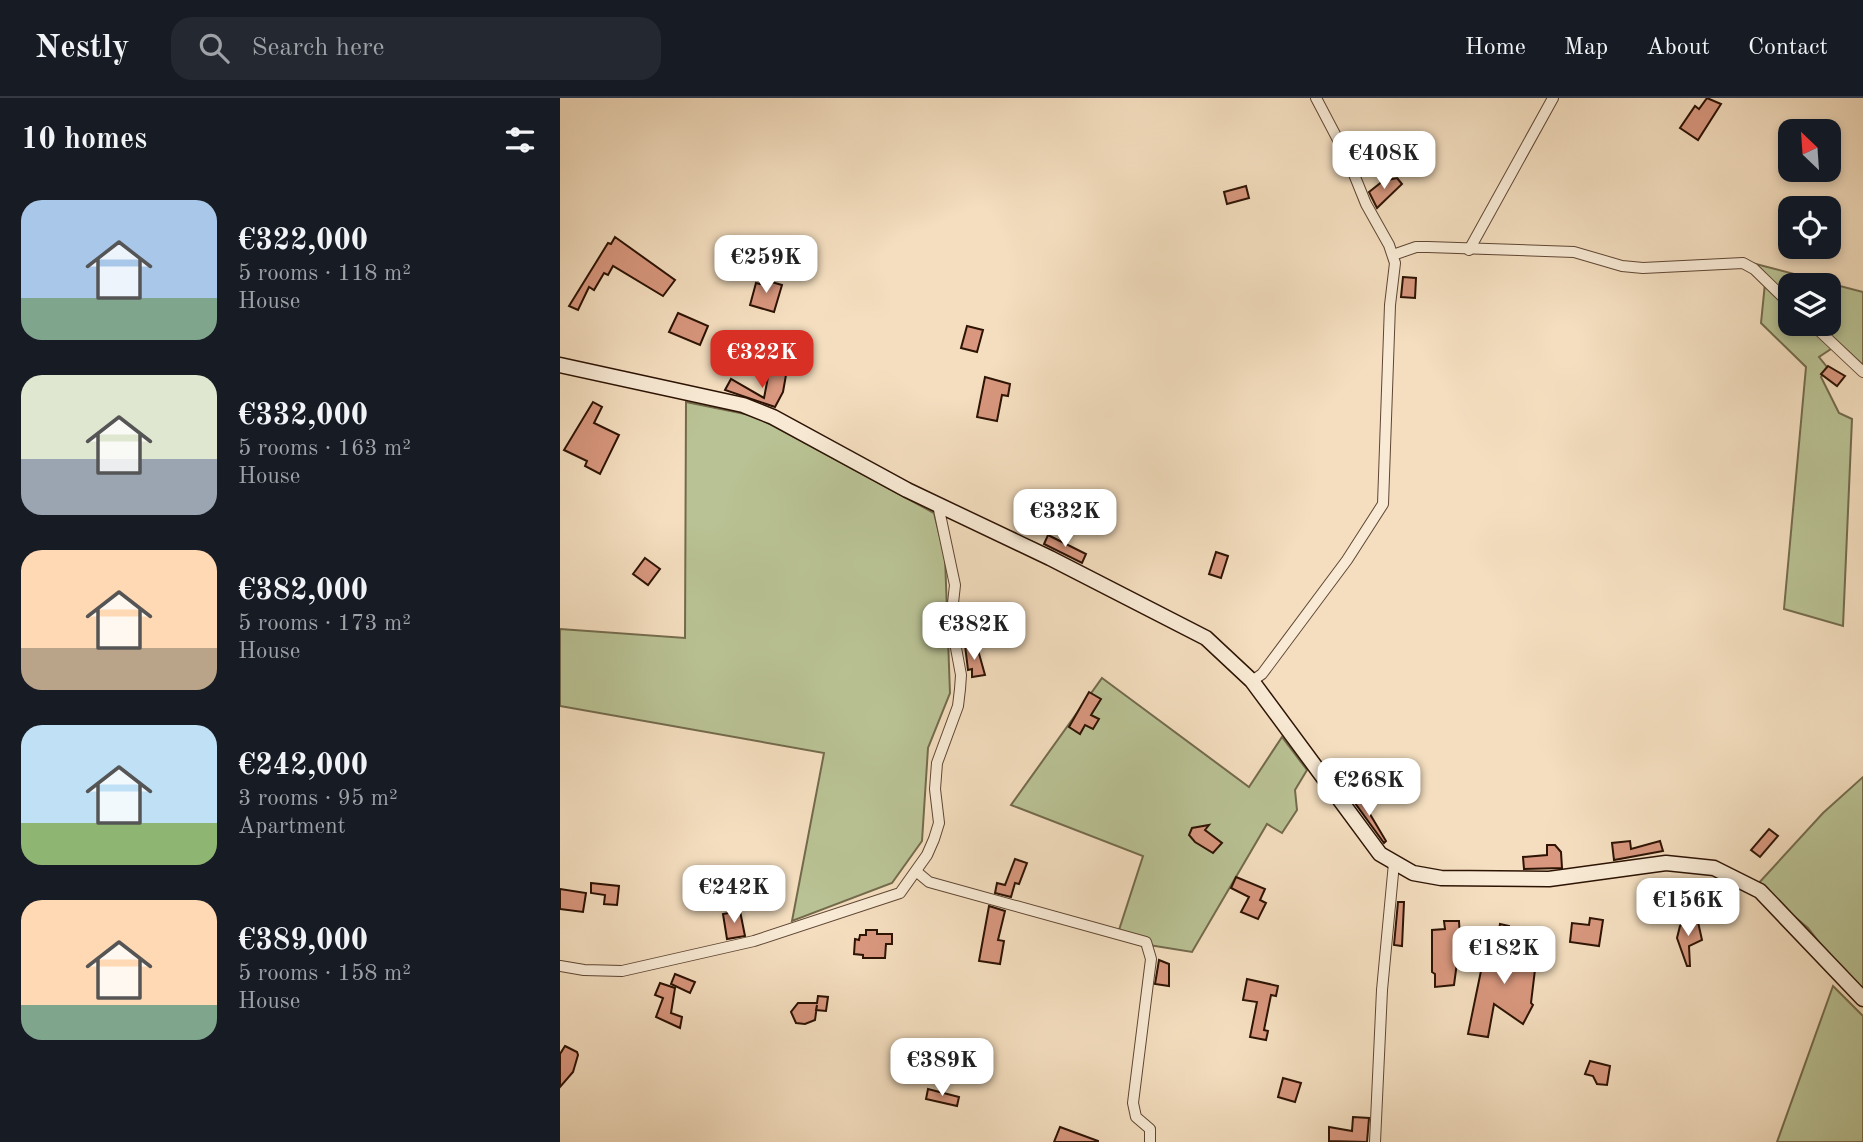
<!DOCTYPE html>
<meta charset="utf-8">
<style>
body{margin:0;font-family:"Old Standard TT",serif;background:#242831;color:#f1f3f6;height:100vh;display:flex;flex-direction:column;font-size:26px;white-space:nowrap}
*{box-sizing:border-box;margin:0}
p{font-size:23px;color:#9ea1a6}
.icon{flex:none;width:38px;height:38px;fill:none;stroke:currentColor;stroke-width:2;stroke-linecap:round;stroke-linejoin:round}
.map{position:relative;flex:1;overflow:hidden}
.drawer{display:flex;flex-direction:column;background:#171b24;width:560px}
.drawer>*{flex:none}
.needle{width:46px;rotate:335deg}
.buttons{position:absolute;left:1218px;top:21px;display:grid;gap:14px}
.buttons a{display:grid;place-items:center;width:63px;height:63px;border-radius:14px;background:#171b24;box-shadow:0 4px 10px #0003;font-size:35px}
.price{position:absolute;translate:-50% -60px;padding:0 16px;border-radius:14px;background:#fff;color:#222;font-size:23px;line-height:46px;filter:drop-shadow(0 2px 4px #0008)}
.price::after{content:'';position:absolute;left:50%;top:42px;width:21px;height:16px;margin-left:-10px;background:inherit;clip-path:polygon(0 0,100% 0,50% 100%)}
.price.active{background:#d93025;color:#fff}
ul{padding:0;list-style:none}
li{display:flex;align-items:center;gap:21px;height:175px;padding:0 21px}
li span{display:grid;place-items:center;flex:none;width:196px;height:140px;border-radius:21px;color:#555}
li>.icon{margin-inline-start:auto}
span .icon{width:84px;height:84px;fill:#fffc;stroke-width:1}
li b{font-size:30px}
h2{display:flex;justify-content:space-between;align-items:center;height:84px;padding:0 21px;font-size:30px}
header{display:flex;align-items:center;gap:42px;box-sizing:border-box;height:98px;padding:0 35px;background:#171b24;border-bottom:2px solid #363941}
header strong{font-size:33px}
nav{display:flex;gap:38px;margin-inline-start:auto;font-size:24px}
.search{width:490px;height:63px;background:#242831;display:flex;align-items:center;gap:18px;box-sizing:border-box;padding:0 24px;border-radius:21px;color:#9ea1a6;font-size:26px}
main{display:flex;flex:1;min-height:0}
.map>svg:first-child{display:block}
.green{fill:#b9c294;stroke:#736a4c;stroke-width:2;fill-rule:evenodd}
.building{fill:#d8977e;stroke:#2d1304;stroke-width:2}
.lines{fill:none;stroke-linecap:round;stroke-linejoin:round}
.street-casing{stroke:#5f4633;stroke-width:12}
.secondary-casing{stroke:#2d1304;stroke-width:17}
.street{stroke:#f8ead5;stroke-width:10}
.secondary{stroke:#f8ead5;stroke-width:14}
</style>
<header>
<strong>Nestly</strong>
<div class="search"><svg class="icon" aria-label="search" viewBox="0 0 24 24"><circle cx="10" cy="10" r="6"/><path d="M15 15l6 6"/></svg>Search here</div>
<nav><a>Home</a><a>Map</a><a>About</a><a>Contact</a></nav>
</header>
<main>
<section class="drawer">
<h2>10 homes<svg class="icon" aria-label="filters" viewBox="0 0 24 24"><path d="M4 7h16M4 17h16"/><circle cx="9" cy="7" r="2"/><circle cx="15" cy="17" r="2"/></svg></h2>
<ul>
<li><span style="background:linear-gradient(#a9c7e8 70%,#7fa58c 0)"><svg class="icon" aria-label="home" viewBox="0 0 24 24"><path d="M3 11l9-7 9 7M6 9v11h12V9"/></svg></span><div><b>€322,000</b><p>5 rooms · 118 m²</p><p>House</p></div></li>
<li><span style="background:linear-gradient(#dfe7d0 60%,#9aa5b1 0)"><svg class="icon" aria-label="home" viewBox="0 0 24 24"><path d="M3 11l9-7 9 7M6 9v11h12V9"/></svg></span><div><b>€332,000</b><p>5 rooms · 163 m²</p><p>House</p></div></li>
<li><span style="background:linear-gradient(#ffd9b3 70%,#b9a48a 0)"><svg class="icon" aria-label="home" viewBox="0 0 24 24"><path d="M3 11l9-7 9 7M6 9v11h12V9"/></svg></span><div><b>€382,000</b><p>5 rooms · 173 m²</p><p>House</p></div></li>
<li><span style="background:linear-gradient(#bfe0f5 70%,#8fb573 0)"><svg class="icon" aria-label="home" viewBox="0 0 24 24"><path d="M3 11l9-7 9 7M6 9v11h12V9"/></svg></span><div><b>€242,000</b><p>3 rooms · 95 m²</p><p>Apartment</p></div></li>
<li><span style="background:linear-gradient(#ffd9b3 75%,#7fa58c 0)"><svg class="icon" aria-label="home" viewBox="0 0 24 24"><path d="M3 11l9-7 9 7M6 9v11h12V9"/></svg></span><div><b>€389,000</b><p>5 rooms · 158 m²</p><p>House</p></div></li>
</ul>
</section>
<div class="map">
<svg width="1303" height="1044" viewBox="0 0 1303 1044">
<rect width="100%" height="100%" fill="#f4debf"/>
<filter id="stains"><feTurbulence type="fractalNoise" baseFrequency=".00286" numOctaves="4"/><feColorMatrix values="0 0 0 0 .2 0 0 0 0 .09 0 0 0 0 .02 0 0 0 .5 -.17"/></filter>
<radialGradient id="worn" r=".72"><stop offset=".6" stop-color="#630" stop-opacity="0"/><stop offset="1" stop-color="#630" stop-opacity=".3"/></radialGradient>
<g class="green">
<path d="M1192,165L1303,194V271L1277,247L1259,259L1267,269L1261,279L1279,315L1292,321L1283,528L1224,511L1246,269L1201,225L1205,185ZM1230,187H1269V226H1230Z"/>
<polygon points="126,304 195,318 374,415 385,459 390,595 368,650 362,743 332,785 232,823 264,655 0,608 0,531 125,540"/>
<polygon points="542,580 689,689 722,639 747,672 735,692 737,712 722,735 707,726 632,854 589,847 559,832 583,758 451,707"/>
<polygon points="1303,679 1303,901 1248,830 1197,787 1263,715"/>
<polygon points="1273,888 1303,918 1303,1044 1217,1044"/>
</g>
<g class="building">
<polygon points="1147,0 1161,6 1138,42 1120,30 1135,8 1139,11"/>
<polygon points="837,80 842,86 817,110 809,94 823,83"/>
<polygon points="686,88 689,100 667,106 664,94"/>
<polygon points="55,139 115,182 103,198 53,168 48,177 44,175 34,192 29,189 18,212 9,208 48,145 51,146"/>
<polygon points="843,179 856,180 855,200 841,199"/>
<polygon points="201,181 222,187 214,214 190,207 196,185 200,186"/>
<polygon points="118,215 148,228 140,247 109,234"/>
<polygon points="407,228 423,232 417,254 401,250"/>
<polygon points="1268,268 1285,278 1277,288 1261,276"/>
<polygon points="209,274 226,277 223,294 215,309 165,292 171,281 204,300"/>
<polygon points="425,279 450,286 448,298 442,297 437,323 417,319"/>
<polygon points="33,304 42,309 34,325 59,337 40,376 25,368 27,363 4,352"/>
<polygon points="488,437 526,456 522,465 484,446"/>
<polygon points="656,454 668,458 661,480 649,476"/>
<polygon points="85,460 100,471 88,487 73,476"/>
<polygon points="405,547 418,552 425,577 412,579 412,571 408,572"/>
<polygon points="529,594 541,601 531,617 539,621 533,631 525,627 520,636 509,629"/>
<polygon points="801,701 826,743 824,745 795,705"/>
<polygon points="649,727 645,732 662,745 653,755 635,744 629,737 632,730"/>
<polygon points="1209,731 1218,738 1200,759 1191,752"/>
<polygon points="1070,743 1071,751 1100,743 1103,753 1054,762 1052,745"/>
<polygon points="987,747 995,747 1001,754 1002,770 964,771 963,759 987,757"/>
<polygon points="455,761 467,765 459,786 455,785 451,799 435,795 437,785 445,787"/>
<polygon points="676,779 705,791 700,802 706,805 698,821 681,814 689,799 671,790"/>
<polygon points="31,785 59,788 57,807 44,806 45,797 31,795"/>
<polygon points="0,791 26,795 23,814 0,811"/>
<polygon points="838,804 844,804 842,848 834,847"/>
<polygon points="429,808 445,813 438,842 444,843 440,866 419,863"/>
<polygon points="180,813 185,838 167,841 163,816"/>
<polygon points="1030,820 1043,822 1039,848 1010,844 1012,825 1029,827"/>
<polygon points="884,823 899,823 901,857 898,857 894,887 875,889 875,876 872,874 872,832 885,831"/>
<polygon points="1129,823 1130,826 1138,824 1142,842 1129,848 1130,868 1127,868 1117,840 1120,828"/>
<polygon points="940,826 949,828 945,851 977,855 971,905 973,907 963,926 934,906 928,939 908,936 922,868 932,870"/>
<polygon points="306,832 317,832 317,836 332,836 332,846 326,846 325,860 303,860 303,857 294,856 295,841 299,842 300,837 306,837"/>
<polygon points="599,862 609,866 609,888 595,886"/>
<polygon points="115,876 135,884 130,895 111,886"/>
<polygon points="687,881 718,888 716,898 711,897 704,932 708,933 706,942 690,939 697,904 683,902"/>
<polygon points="100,885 115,890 111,915 122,919 120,930 96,919 103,900 95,897"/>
<polygon points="258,898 268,899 266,913 256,912 257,907 255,922 245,926 236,925 231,914 238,905 257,905"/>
<polygon points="5,948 17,954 18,957 13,974 0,989 0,956"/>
<polygon points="1030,963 1050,968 1047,987 1037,986 1033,978 1025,976"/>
<polygon points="723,980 741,985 735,1004 718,999"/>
<polygon points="368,991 399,999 397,1008 366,1001"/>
<polygon points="793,1019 809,1020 807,1044 769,1043 769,1029 792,1033"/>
<polygon points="500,1029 538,1043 538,1044 494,1044"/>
</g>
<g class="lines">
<g class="street-casing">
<g id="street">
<polyline points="909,152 993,0"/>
<polyline points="833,157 856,149 868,149 1014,154 1062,168 1083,170 1183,165 1194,171 1230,206"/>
<polyline points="1252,226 1303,274"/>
<polyline points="692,583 702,576 787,462 823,406 830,207 835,165 829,147 806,106 787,59 756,0"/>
<polyline points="357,774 369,784 586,844 591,861 573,1005 576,1019 590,1031 590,1044"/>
<polyline points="0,868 24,872 62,873 194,843 340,795 367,757 374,741 379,725 375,691 377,665 398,608 400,591 401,577 391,523 395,487 378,407"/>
<polyline points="815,1044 822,892 834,765"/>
</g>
</g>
<g class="secondary-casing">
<polyline id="secondary" points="0,267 183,307 213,319 347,392 490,460 646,540 692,583 820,756 853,775 881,780 989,781 1106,765 1154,770 1200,793 1303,901"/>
</g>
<use href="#street" class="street"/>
<use href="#secondary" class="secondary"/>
</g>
<rect width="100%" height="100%" filter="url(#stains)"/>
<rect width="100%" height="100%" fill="url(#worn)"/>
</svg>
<div class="buttons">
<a><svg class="needle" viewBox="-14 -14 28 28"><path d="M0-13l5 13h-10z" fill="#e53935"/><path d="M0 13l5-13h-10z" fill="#9ea1a6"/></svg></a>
<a><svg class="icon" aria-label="locate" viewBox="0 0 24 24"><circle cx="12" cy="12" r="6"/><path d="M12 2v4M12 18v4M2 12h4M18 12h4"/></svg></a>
<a><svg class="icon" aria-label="layers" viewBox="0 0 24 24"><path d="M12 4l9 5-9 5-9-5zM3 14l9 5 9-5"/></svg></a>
</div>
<b class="price" style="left:824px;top:93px">€408K</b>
<b class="price" style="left:206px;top:197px">€259K</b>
<b class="price active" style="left:202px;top:292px">€322K</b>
<b class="price" style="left:505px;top:451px">€332K</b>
<b class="price" style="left:414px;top:564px">€382K</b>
<b class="price" style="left:809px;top:720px">€268K</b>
<b class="price" style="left:174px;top:827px">€242K</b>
<b class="price" style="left:1128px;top:840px">€156K</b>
<b class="price" style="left:944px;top:888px">€182K</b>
<b class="price" style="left:382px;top:1000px">€389K</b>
</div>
</main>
